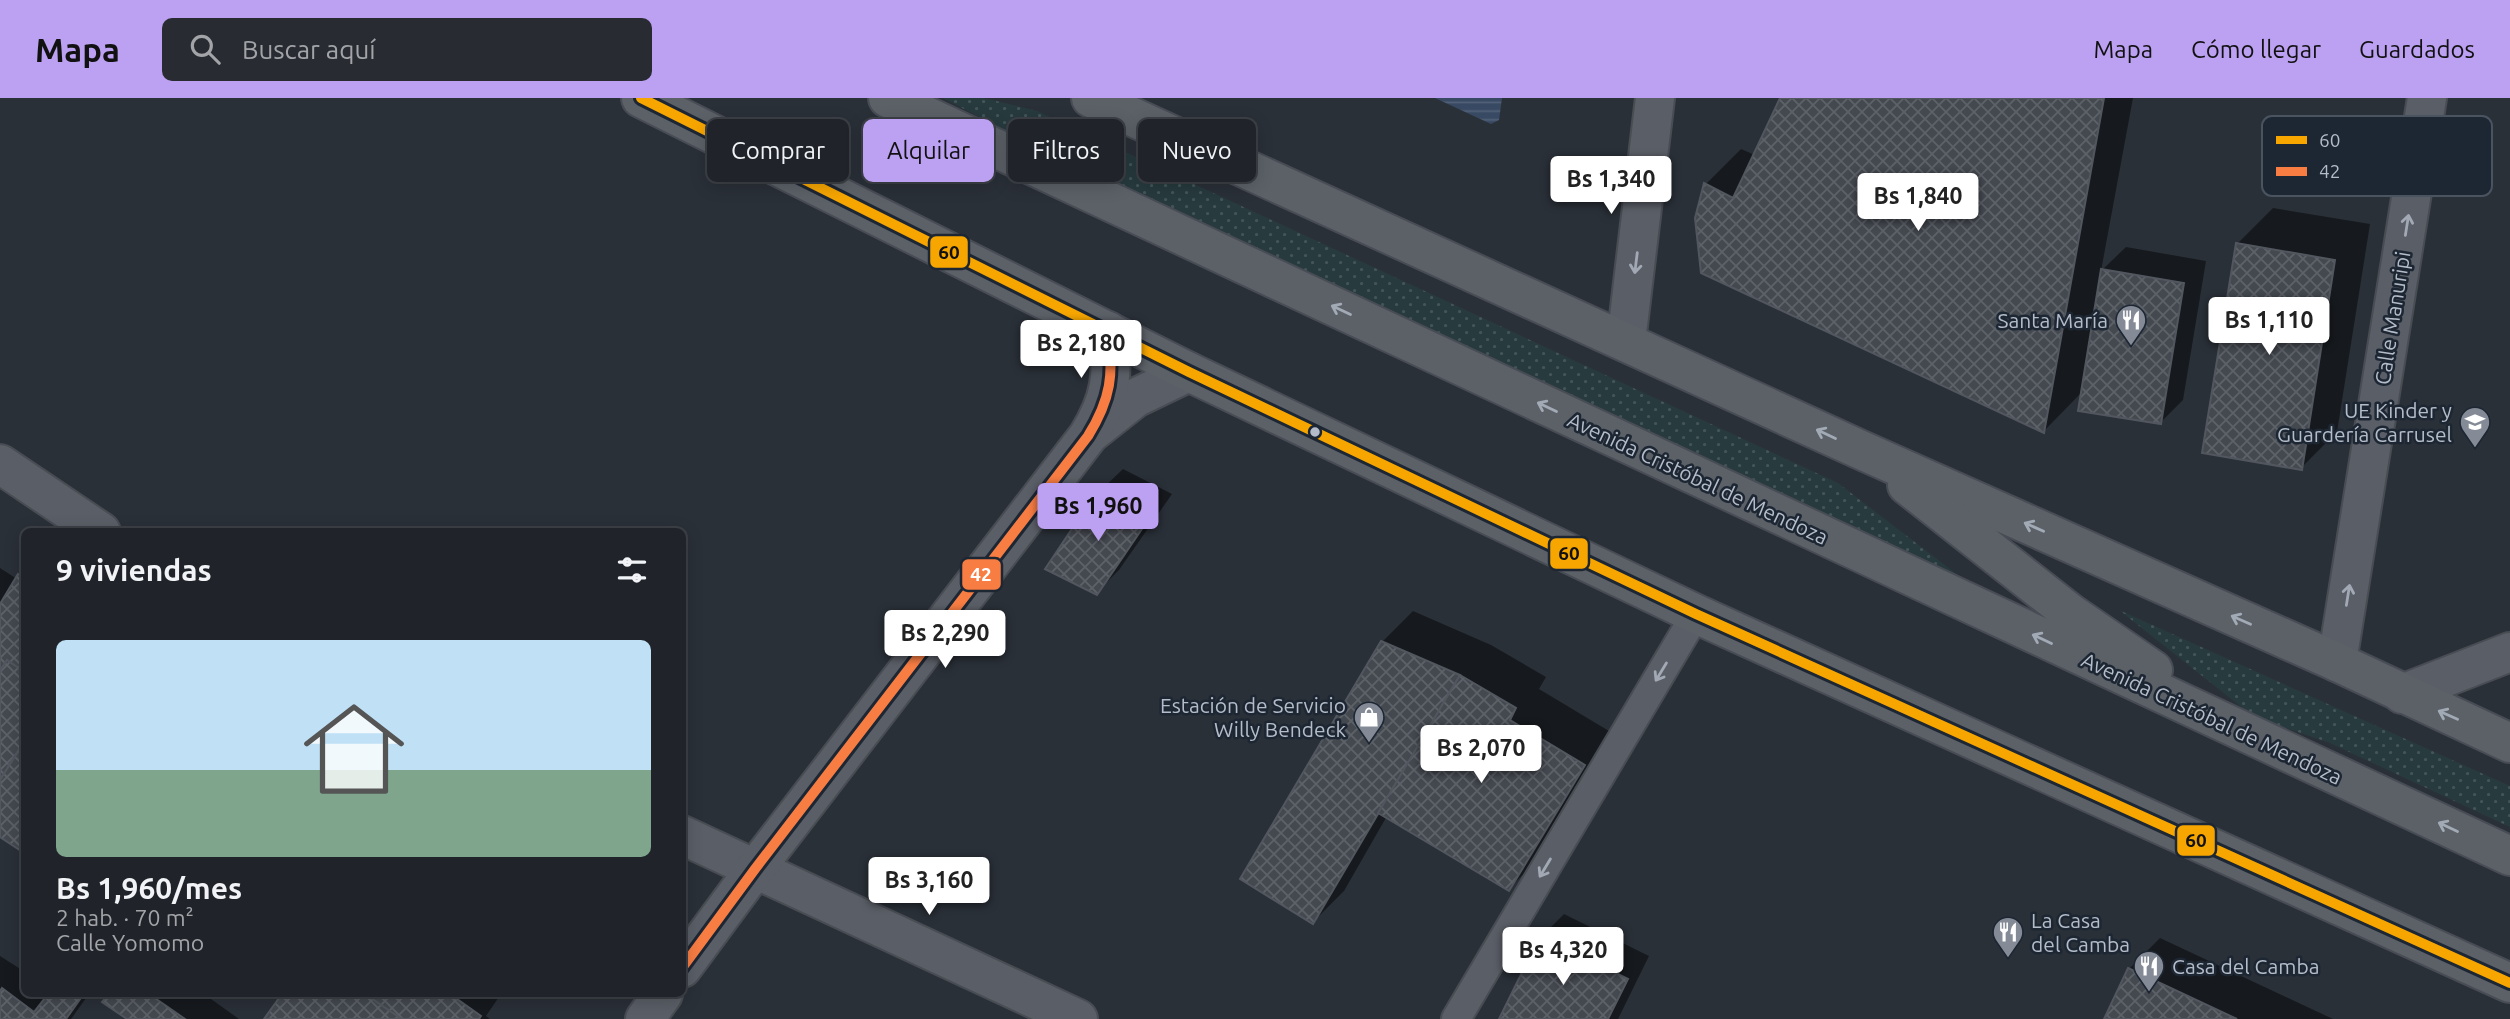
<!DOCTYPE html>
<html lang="es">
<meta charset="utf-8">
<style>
body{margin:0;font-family:Ubuntu,sans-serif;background:#282c32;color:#f1f3f6;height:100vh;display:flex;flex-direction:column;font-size:26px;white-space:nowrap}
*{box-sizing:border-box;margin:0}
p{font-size:23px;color:#a2a4a8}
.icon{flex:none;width:38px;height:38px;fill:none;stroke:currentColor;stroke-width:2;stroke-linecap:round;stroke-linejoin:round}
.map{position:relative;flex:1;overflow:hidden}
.sheet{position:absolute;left:21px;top:430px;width:665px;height:469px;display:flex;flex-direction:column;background:#20242a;border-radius:10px;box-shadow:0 4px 18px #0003,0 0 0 2px #3d4147}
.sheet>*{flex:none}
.top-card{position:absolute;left:707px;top:21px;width:665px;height:63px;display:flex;gap:14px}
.price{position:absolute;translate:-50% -60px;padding:0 16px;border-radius:7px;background:#fff;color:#222;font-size:23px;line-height:46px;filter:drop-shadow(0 2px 4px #0008)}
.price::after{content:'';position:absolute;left:50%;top:42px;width:21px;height:16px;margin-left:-10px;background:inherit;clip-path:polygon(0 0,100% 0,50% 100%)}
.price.current{background:#bca0f2;color:#111}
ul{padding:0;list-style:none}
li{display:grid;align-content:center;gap:14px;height:371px;padding:0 35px}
li span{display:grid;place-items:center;height:217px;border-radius:10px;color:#555}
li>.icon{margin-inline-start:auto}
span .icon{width:126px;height:126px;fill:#fffc;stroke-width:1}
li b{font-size:30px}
h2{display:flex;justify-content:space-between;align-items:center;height:84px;padding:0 35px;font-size:30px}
.tag{padding:0 24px;border-radius:10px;background:#20242a;box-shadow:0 4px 18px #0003,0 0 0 2px #3d4147;font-size:24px;line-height:63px}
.tag.current{background:#bca0f2;color:#111}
header{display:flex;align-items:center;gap:42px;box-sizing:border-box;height:98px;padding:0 35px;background:#bca0f2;color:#111}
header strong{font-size:33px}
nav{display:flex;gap:38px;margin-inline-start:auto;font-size:24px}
.search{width:490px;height:63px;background:#282c32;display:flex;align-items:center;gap:18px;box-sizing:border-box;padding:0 24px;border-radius:10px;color:#a2a4a8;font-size:26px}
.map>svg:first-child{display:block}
.grass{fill:url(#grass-dots)}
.water{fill:url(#water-rules)}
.shadow{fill:#0007}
.building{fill:url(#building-cross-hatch);stroke:#52575f;stroke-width:2}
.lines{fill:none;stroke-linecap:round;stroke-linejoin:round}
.service-casing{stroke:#484c53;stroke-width:32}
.minor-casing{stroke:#484c53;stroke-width:42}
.primary-casing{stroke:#484c55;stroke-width:42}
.service{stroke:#5a5e66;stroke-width:28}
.minor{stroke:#5a5e66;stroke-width:38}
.primary{stroke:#5c6168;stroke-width:38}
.bus-1-casing{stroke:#1d2633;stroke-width:16}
.bus-2-casing{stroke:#1d2633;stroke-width:16}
.bus-1{stroke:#f7a600;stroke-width:10}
.bus-2{stroke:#f77d43;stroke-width:10}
.oneway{stroke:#a2a9b5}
.oneway2{stroke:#a2aab6}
.bus-dot{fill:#b4bcc9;stroke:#1d2633;stroke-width:2.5}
.labels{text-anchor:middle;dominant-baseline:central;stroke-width:5;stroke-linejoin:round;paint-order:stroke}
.street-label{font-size:21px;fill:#b4bcc9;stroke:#1d2633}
.poi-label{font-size:21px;fill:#b4bcc9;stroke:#1d2633;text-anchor:end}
.key{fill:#1d2633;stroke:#4a5360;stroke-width:2}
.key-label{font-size:19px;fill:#b4bcc9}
.line-badge{stroke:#1d2633;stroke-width:2.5}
.badge-label{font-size:19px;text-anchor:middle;font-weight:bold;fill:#fff}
.pale-badge-label{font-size:19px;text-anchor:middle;font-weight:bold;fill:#111}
</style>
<header>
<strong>Mapa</strong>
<div class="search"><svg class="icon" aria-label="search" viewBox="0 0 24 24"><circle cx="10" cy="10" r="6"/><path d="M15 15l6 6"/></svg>Buscar aquí</div>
<nav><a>Mapa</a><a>Cómo llegar</a><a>Guardados</a></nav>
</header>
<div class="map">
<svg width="2510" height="921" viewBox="0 0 2510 921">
<defs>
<pattern id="grass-dots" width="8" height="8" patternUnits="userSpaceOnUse" patternTransform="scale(1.75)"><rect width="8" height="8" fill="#273a3e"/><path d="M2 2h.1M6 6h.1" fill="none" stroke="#445559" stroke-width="1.8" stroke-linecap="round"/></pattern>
<pattern id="water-rules" width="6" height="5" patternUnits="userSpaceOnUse" patternTransform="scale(1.75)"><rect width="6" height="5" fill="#384963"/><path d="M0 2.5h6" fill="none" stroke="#526178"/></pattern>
<pattern id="building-cross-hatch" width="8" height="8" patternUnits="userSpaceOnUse" patternTransform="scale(1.75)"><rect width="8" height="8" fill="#444950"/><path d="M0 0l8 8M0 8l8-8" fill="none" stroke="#5d6168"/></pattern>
</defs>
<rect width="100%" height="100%" fill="#2a3038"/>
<g class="grass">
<polygon points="943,0 984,0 1037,13 1838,385 1985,498 1106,86"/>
<polygon points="2119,512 2510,688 2510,729 2330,645 2254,619"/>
</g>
<polygon class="water" points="1435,0 1502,0 1499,22 1491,26"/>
<g class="shadow">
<polygon points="1782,0 2133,0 2101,173 2126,149 2206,163 2183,302 2160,325 2082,294 2044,333 1706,86 1741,51 1755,57"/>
<polygon points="2273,110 2370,126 2337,334 2301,370 2237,146"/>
<polygon points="1123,371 1172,396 1119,472 1096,495 1100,393"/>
<polygon points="0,470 17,481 24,472 24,753 0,736"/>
<polygon points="1413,513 1491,547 1546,579 1539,591 1614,636 1539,760 1509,791 1387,718 1344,793 1313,824 1382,544"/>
<polygon points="1564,816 1649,858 1618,921 1501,921 1541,839"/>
<polygon points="2160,840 2333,921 2106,921 2129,871"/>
<polygon points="0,858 22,872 24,870 24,896 89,896 71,921 0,921"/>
<polygon points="111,896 204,896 239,921 130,921"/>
<polygon points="284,896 501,896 486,918 490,921 266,921"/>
</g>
<g class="building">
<polygon points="1780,0 2104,0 2044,335 1701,175 1695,120 1704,85 1733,100"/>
<polygon points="2236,145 2335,162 2302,372 2202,355"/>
<polygon points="2101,171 2184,185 2161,326 2078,313"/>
<polygon points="1098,392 1150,419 1097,497 1045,471"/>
<polygon points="18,476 24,480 24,574 7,562 0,573 0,506"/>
<polygon points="1381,543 1460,577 1313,826 1240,781"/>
<polygon points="7,562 24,574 24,643 0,682 0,573"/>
<polygon points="1460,577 1516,610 1510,622 1585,667 1509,793 1378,715"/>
<polygon points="19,652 24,656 24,755 0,739 0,682"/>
<polygon points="1540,838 1628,881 1608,921 1499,921"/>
<polygon points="2128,870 2237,921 2104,921"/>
<polygon points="2,890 34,914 48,896 83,897 66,921 0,921 0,893"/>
<polygon points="109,896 149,896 185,921 127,921 102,904"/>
<polygon points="282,896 365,896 402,921 264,921"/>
<polygon points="365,896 450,896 481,918 479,921 402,921"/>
</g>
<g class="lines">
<g class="service-casing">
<polyline id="service" points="1456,921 1696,516"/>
</g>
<g class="minor-casing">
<g id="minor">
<polyline points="1626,244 1655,0"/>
<polyline points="1092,334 1135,300 1189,274"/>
<polyline points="0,366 101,434"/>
<polyline points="2337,564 2427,0"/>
<polyline points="2402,596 2510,554"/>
<polyline points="682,737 1078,921"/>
<path d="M682,870L755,771L1088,338C1111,301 1114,276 1108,233"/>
<polyline points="645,921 663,896"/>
</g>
</g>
<g class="primary-casing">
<g id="primary">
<polyline points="641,0 1189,274 1696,516 2510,885"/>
<polyline points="888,0 2510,758"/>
<polyline points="1091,0 1861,352 2337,564 2510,645"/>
<polyline points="1907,387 2070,515 2153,572"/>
</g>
</g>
<use href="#service" class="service"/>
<use href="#minor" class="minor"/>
<use href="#primary" class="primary"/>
<g class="bus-1-casing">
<polyline id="bus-1" points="641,0 1189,274 1696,516 2510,885"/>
</g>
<g class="bus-2-casing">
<path id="bus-2" d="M682,870L755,771L1088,338C1111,301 1114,276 1108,233"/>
</g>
<use href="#bus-1" class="bus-1"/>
<use href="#bus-2" class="bus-2"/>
</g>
<defs><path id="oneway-shaft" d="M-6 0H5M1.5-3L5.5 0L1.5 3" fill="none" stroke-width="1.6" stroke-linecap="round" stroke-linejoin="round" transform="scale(1.75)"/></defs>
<g class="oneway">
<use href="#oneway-shaft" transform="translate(2407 127) rotate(-81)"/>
<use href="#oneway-shaft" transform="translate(1636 165) rotate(97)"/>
<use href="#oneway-shaft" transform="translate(2348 497) rotate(-81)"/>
<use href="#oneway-shaft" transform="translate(1661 574) rotate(121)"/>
<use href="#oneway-shaft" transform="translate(1545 770) rotate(121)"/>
</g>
<g class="oneway2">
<use href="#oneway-shaft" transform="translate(1341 212) rotate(-155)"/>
<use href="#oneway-shaft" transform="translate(1547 309) rotate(-155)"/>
<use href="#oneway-shaft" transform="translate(1826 336) rotate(-155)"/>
<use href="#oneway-shaft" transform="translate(2034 429) rotate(-156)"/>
<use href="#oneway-shaft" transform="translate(2241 522) rotate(-156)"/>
<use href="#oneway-shaft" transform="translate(2042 541) rotate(-155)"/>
<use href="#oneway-shaft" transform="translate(2448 617) rotate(-156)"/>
<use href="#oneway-shaft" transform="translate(2448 729) rotate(-155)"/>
</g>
<defs>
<g id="restaurant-pin" transform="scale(1.575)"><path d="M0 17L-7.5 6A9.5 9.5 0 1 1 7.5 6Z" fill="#848b96" stroke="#1d2633"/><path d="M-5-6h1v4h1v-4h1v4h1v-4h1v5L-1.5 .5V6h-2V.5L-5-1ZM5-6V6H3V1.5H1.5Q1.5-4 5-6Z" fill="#fff"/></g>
<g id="school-pin" transform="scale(1.575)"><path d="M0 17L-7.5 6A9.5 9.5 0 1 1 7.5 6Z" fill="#848b96" stroke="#1d2633"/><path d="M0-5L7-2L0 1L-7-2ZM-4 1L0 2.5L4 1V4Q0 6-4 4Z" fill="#fff"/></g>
<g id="shop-pin" transform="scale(1.575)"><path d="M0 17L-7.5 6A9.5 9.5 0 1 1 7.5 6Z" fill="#848b96" stroke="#1d2633"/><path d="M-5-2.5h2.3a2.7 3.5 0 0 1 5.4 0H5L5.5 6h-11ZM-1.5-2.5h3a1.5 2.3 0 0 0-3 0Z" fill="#fff"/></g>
</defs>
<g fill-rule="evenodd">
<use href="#restaurant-pin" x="2131" y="222"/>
<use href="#school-pin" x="2475" y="324"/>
<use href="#shop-pin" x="1369" y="619"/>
<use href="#restaurant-pin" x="2008" y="834"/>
<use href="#restaurant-pin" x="2149" y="868"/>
</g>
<circle class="bus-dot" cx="1315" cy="334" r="6"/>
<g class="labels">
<g class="street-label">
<text transform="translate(2392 220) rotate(-81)">Calle Manuripi</text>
<text transform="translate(1698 380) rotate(25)">Avenida Cristóbal de Mendoza</text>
<text transform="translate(2212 620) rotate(25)">Avenida Cristóbal de Mendoza</text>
</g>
<g class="poi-label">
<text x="2108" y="222">Santa María</text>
<text x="2452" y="312">UE Kinder y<tspan x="2452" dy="24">Guardería Carrusel</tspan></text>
<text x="1346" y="607">Estación de Servicio<tspan x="1346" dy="24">Willy Bendeck</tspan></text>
<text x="2031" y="822" text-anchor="start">La Casa<tspan x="2031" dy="24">del Camba</tspan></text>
<text x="2172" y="868" text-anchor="start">Casa del Camba</text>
</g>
</g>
<rect x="2262" y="18" width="230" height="80" rx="10" class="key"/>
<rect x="2276" y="38" width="31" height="8" fill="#f7a600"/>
<rect x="2276" y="69" width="31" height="9" fill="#f77d43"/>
<g class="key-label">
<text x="2319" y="49">60</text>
<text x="2319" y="80">42</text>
</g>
<g class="line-badge">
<rect x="929" y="137" width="40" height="34" rx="7" fill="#f7a600"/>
<rect x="1549" y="439" width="40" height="33" rx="7" fill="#f7a600"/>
<rect x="961" y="460" width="41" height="33" rx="7" fill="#f77d43"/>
<rect x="2176" y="726" width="40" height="33" rx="7" fill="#f7a600"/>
</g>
<g class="badge-label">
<text x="981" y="483">42</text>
</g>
<g class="pale-badge-label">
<text x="949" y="161">60</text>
<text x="1569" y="462">60</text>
<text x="2196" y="749">60</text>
</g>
</svg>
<b class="price" style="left:1611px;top:118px">Bs 1,340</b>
<b class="price" style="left:1918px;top:135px">Bs 1,840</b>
<b class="price" style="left:2269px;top:259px">Bs 1,110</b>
<b class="price" style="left:1081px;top:282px">Bs 2,180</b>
<b class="price current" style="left:1098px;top:445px">Bs 1,960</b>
<b class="price" style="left:945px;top:572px">Bs 2,290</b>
<b class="price" style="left:1481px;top:687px">Bs 2,070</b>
<b class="price" style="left:929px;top:819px">Bs 3,160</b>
<b class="price" style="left:1563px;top:889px">Bs 4,320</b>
<div class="top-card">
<a class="tag">Comprar</a>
<a class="tag current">Alquilar</a>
<a class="tag">Filtros</a>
<a class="tag">Nuevo</a>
</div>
<section class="sheet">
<h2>9 viviendas<svg class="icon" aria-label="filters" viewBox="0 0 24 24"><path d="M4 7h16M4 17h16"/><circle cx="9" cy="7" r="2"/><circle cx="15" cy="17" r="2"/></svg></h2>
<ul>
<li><span style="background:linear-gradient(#bfe0f5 60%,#7fa58c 0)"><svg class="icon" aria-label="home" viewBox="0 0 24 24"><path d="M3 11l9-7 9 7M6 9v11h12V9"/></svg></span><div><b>Bs 1,960/mes</b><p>2 hab. · 70 m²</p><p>Calle Yomomo</p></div></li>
</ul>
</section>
</div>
